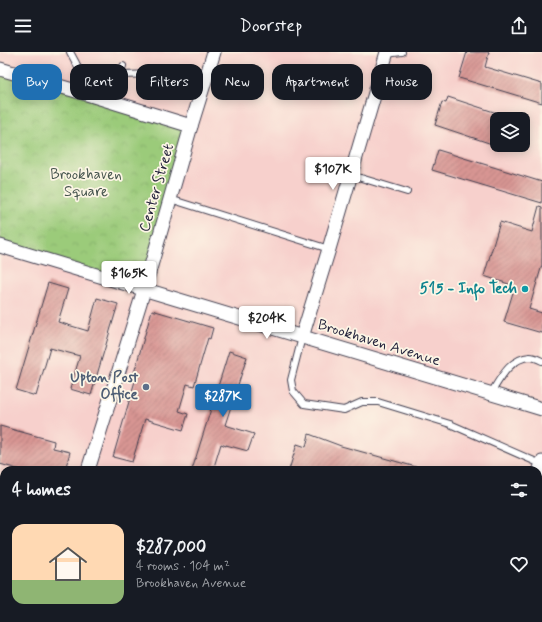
<!DOCTYPE html>
<meta charset="utf-8">
<style>
body{margin:0;font-family:Mynerve,sans-serif;background:#242831;color:#f1f3f6;height:100vh;display:flex;flex-direction:column;font-size:15px;white-space:nowrap}
*{box-sizing:border-box;margin:0}
p{font-size:13px;color:#9ea1a6}
.icon{flex:none;width:22px;height:22px;fill:none;stroke:currentColor;stroke-width:2;stroke-linecap:round;stroke-linejoin:round}
.map{position:relative;flex:1;overflow:hidden}
.drawer{position:absolute;left:0px;top:414px;width:542px;height:156px;display:flex;flex-direction:column;background:#171b24;border-radius:12px 12px 0 0;box-shadow:0 2px 10px #0003}
.drawer>*{flex:none}
.hud{position:absolute;left:12px;top:12px;width:518px;height:36px;display:flex;gap:8px}
.tools{position:absolute;left:490px;top:60px;display:grid;gap:8px}
.tools a{display:grid;place-items:center;width:40px;height:40px;border-radius:8px;background:#171b24;box-shadow:0 2px 10px #0003;font-size:20px}
.price{position:absolute;translate:-50% -34px;padding:0 9px;border-radius:4px;background:#fff;color:#222;font-size:13px;line-height:26px;filter:drop-shadow(0 1px 2px #0008)}
.price::after{content:'';position:absolute;left:50%;top:24px;width:12px;height:9px;margin-left:-6px;background:inherit;clip-path:polygon(0 0,100% 0,50% 100%)}
.price.on{background:#1f6fb2;color:#fff}
ul{padding:0;list-style:none}
li{display:flex;align-items:center;gap:12px;height:100px;padding:0 12px}
li span{display:grid;place-items:center;flex:none;width:112px;height:80px;border-radius:12px;color:#555}
li>.icon{margin-inline-start:auto}
span .icon{width:48px;height:48px;fill:#fffc;stroke-width:1}
li b{font-size:17px}
h2{display:flex;justify-content:space-between;align-items:center;height:48px;padding:0 12px;font-size:17px}
.pill{padding:0 14px;border-radius:12px;background:#171b24;box-shadow:0 2px 10px #0003;font-size:14px;line-height:36px}
.pill.on{background:#1f6fb2;color:#fff}
header{display:flex;justify-content:space-between;align-items:center;height:52px;padding:0 12px;background:#171b24;font-size:18px;font-weight:600}
.map>svg:first-child{display:block}
.built{fill:#f7d0cc;fill-rule:evenodd}
.park{fill:url(#park-crowns);stroke:#5e765a}
.garden{fill:#9bcb7a;stroke:#5e765a}
.building{fill:url(#building-hatch)}
.lines{fill:none;stroke-linecap:round;stroke-linejoin:round}
.service-casing{stroke:#413e4f;stroke-width:8}
.minor-casing{stroke:#413e4f;stroke-width:15}
.service{stroke:#fff;stroke-width:6}
.minor{stroke:#fff;stroke-width:13}
.culture-dot{fill:#0f9aa8;stroke:#fcf5e5;stroke-width:1.5}
.service-dot{fill:#5c6f8a;stroke:#fcf5e5;stroke-width:1.5}
.labels{text-anchor:middle;dominant-baseline:central;stroke-width:3.5;stroke-linejoin:round;paint-order:stroke}
.park-label{font-size:15px;fill:#46554e;stroke:#fcf5e5}
.street-label{font-size:15px;fill:#22223b;stroke:#fcf5e5}
.culture-label{font-size:15px;font-weight:bold;fill:#0d838f;stroke:#fcf5e5;text-anchor:end}
.service-label{font-size:15px;font-weight:bold;fill:#4e5e75;stroke:#fcf5e5;text-anchor:end}
</style>
<header><svg class="icon" aria-label="menu" viewBox="0 0 24 24"><path d="M4 6h16M4 12h16M4 18h16"/></svg>Doorstep<svg class="icon" aria-label="share" viewBox="0 0 24 24"><path d="M12 15V3M7 8l5-5 5 5M5 13v7h14v-7"/></svg></header>
<div class="map">
<svg width="542" height="570" viewBox="0 0 542 570">
<defs>
<pattern id="park-crowns" width="20" height="18" patternUnits="userSpaceOnUse"><rect width="20" height="18" fill="#9bcb7a"/><path d="M2 6a3 3 0 1 1 6 0M12 15a3 3 0 1 1 6 0" fill="none" stroke="#85ae6a"/></pattern>
<pattern id="building-hatch" width="6" height="6" patternUnits="userSpaceOnUse"><rect width="6" height="6" fill="#d89593"/><path d="M-1 1l2-2M0 6l6-6M5 7l2-2" fill="none" stroke="#af7979"/></pattern>
</defs>
<rect width="100%" height="100%" fill="#fcf5e5"/>
<filter id="ink" filterUnits="userSpaceOnUse"><feTurbulence type="fractalNoise" baseFrequency=".025" numOctaves="2"/><feDisplacementMap in="SourceGraphic" scale="8" xChannelSelector="R" yChannelSelector="G"/><feConvolveMatrix kernelMatrix="1 2 1 2 8 2 1 2 1" color-interpolation-filters="sRGB"/></filter>
<filter id="wash" filterUnits="userSpaceOnUse"><feTurbulence type="fractalNoise" baseFrequency=".012" numOctaves="4" result="noise"/><feDisplacementMap in="SourceGraphic" scale="16" xChannelSelector="R" yChannelSelector="G"/><feGaussianBlur stdDeviation="0.9" result="paint"/><feColorMatrix in="noise" values="0 0 0 0 0 0 0 0 0 0 0 0 0 0 0 0 0 1.4 0 .05"/><feComposite in="paint" operator="in"/></filter>
<g filter="url(#wash)">
<rect width="100%" height="100%" fill="#eee0bf"/>
<path class="built" d="M0,0H542V570H0ZM497,67H523V93H497ZM4,418H538V566H4Z"/>
<polygon class="park" points="0,18 191,74 144,238 0,194"/>
<polygon class="garden" points="0,445 4,446 4,488 0,487"/>
<g id="blocks">
<g class="building">
<polygon points="467,0 489,0 485,15 542,32 542,51 459,26"/>
<polygon points="448,45 497,61 497,76 492,92 435,73 442,50 446,51"/>
<polygon points="438,98 542,130 542,151 432,118"/>
<polygon points="539,154 542,155 542,213 529,257 542,261 542,281 504,270 515,234 484,224 500,170 532,180"/>
<polygon points="48,231 68,237 58,270 88,279 97,246 118,252 91,343 70,337 80,304 50,296 36,344 16,338"/>
<polygon points="152,258 213,276 210,287 208,286 194,334 187,332 179,359 188,362 183,378 145,367 132,410 113,405 137,322 134,321"/>
<polygon points="229,299 247,305 225,373 254,382 248,399 226,393 226,394 221,392 213,418 192,418"/>
<polygon points="0,374 54,389 53,396 70,400 65,418 21,418 0,412"/>
<polygon points="309,382 341,394 416,415 415,418 289,418 297,392 306,395"/>
</g>
</g>
</g>
<g filter="url(#ink)">
<use href="#blocks" fill-opacity="0" stroke="#413e4f" stroke-width="1"/>
<g class="lines">
<g class="service-casing">
<g id="service">
<polyline points="70,0 76,11 89,42"/>
<polyline points="386,2 402,0"/>
<polyline points="120,23 160,22 171,18"/>
<polyline points="110,50 123,14"/>
<polyline points="351,123 407,140"/>
<polyline points="170,147 329,197"/>
<polyline points="302,285 291,328 293,339 304,352 344,358 362,350 378,350 450,372 541,412"/>
<path d="M491,341C500,327 510,306 530,305C534,305 538,307 542,309"/>
<polyline points="538,449 542,450"/>
<polyline points="463,566 474,570"/>
<polyline points="177,570 178,566"/>
</g>
</g>
<g class="minor-casing">
<g id="minor">
<polyline points="0,17 90,43 191,74"/>
<polyline points="0,194 542,357"/>
<polyline points="302,285 329,197 387,0"/>
<polyline points="88,418 144,238 191,74 214,0"/>
<polyline points="538,424 542,410"/>
<polyline points="40,570 42,566"/>
<polyline points="491,570 492,566"/>
</g>
</g>
<use href="#service" class="service"/>
<use href="#minor" class="minor"/>
</g>
</g>
<circle class="culture-dot" cx="525" cy="237" r="4"/>
<circle class="service-dot" cx="146" cy="335" r="4"/>
<g class="labels">
<g class="park-label">
<text x="86" y="123">Brookhaven<tspan x="86" dy="17">Square</tspan></text>
</g>
<g class="street-label">
<text transform="translate(157 136) rotate(-74)">Center Street</text>
<text transform="translate(379 291) rotate(17)">Brookhaven Avenue</text>
</g>
<g class="culture-label">
<text x="517" y="237">515 - Info Tech</text>
</g>
<g class="service-label">
<text x="138" y="326">Upton Post<tspan x="138" dy="17">Office</tspan></text>
</g>
</g>
</svg>
<div class="tools">
<a><svg class="icon" aria-label="layers" viewBox="0 0 24 24"><path d="M12 4l9 5-9 5-9-5zM3 14l9 5 9-5"/></svg></a>
</div>
<b class="price" style="left:333px;top:139px">$107K</b>
<b class="price" style="left:129px;top:243px">$165K</b>
<b class="price" style="left:267px;top:288px">$204K</b>
<b class="price on" style="left:223px;top:366px">$287K</b>
<div class="hud">
<a class="pill on">Buy</a>
<a class="pill">Rent</a>
<a class="pill">Filters</a>
<a class="pill">New</a>
<a class="pill">Apartment</a>
<a class="pill">House</a>
</div>
<section class="drawer">
<h2>4 homes<svg class="icon" aria-label="filters" viewBox="0 0 24 24"><path d="M4 7h16M4 17h16"/><circle cx="9" cy="7" r="2"/><circle cx="15" cy="17" r="2"/></svg></h2>
<ul>
<li><span style="background:linear-gradient(#ffd9b3 70%,#8fb573 0)"><svg class="icon" aria-label="home" viewBox="0 0 24 24"><path d="M3 11l9-7 9 7M6 9v11h12V9"/></svg></span><div><b>$287,000</b><p>4 rooms · 104 m²</p><p>Brookhaven Avenue</p></div><svg class="icon" aria-label="heart" viewBox="0 0 24 24"><path d="M12 20l-8-8c-3-5 5-10 8-4 3-6 11-1 8 4z"/></svg></li>
</ul>
</section>
</div>
